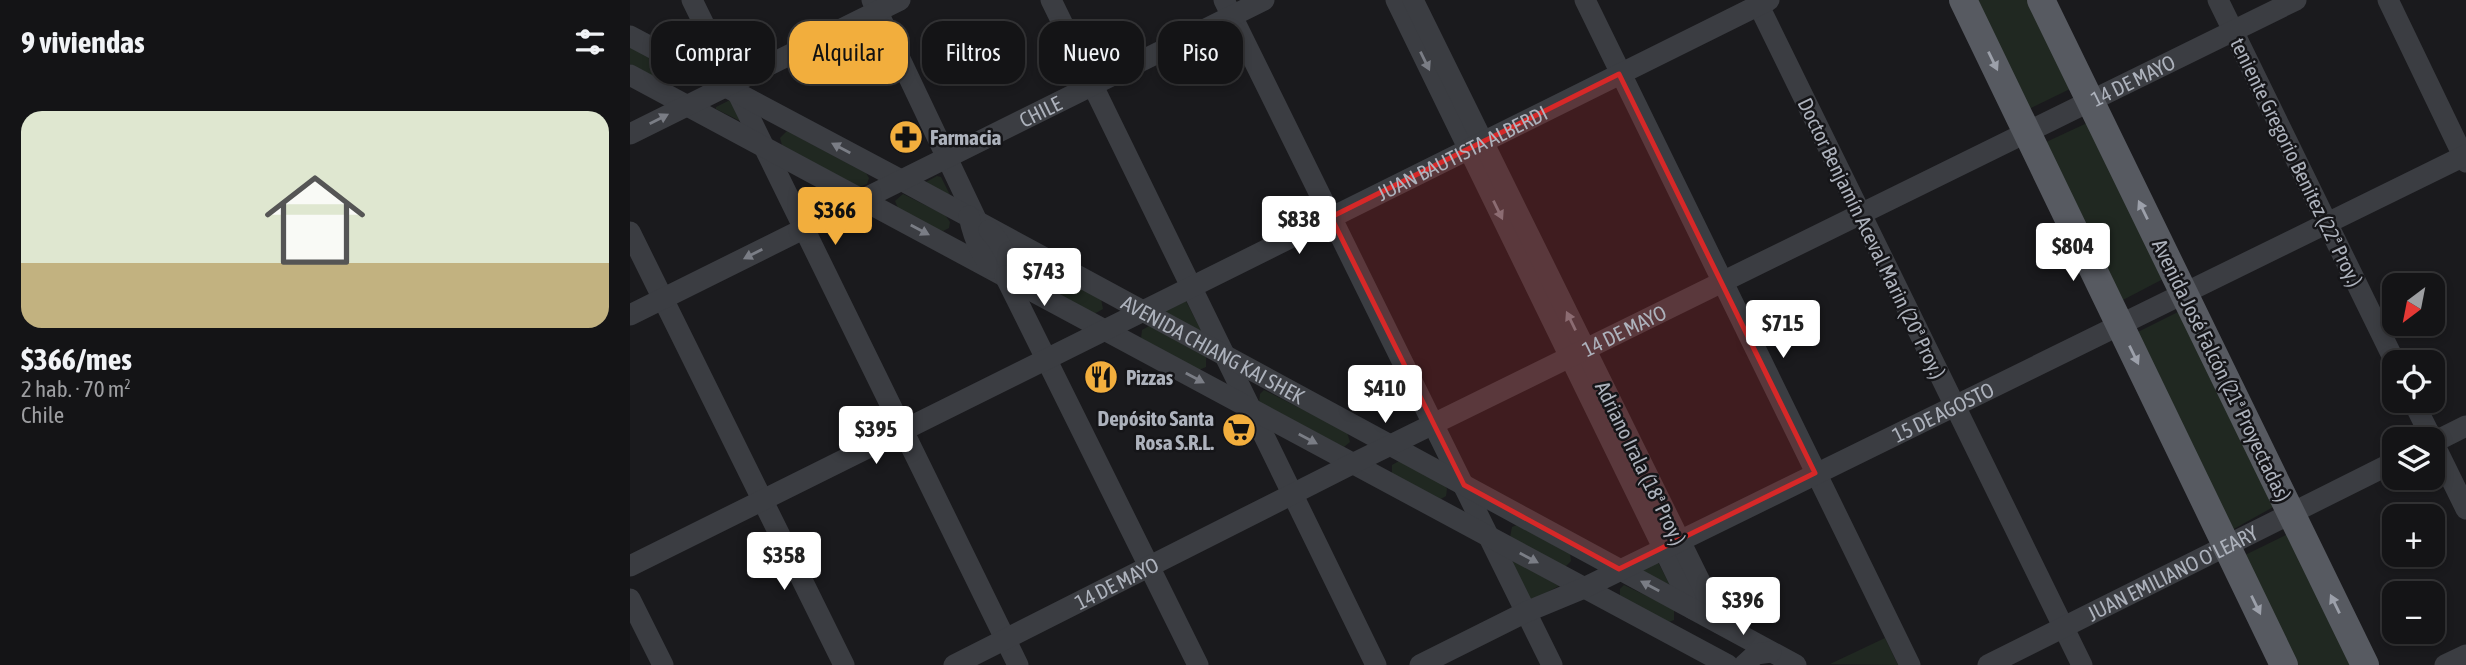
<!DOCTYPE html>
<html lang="es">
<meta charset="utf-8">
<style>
body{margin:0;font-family:"Asap Condensed",sans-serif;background:#212123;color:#f1f3f6;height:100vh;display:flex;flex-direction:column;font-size:26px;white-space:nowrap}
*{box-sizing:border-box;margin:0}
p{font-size:23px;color:#9d9ea1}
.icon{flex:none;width:38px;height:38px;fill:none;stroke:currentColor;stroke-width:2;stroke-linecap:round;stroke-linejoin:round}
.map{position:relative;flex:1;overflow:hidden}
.details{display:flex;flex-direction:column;background:#141416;width:630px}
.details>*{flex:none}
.guide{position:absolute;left:21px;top:21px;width:665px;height:63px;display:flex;gap:14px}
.needle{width:46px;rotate:212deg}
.tools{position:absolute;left:1752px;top:273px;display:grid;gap:14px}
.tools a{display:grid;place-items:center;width:63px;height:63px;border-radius:14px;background:#141416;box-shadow:0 4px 10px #0003,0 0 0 2px #333335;font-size:35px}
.price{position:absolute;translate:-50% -60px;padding:0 16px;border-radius:7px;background:#fff;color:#222;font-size:23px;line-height:46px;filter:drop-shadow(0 2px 4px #0008)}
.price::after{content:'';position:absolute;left:50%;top:42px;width:21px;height:16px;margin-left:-10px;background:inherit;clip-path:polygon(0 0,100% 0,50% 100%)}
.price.active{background:#f2ae3d;color:#111}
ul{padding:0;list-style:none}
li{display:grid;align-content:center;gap:14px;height:371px;padding:0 21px}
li+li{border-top:2px solid #333335}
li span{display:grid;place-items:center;height:217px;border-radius:21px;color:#555}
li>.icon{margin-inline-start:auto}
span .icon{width:126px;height:126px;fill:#fffc;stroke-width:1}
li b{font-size:30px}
h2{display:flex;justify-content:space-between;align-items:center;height:84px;padding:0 21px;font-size:30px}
.chip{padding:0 24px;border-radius:21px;background:#141416;box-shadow:0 4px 10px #0003,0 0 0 2px #333335;font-size:24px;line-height:63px}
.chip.active{background:#f2ae3d;color:#111}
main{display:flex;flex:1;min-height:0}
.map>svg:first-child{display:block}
.green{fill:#202821}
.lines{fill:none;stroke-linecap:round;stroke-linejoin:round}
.minor{stroke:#3b3d42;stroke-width:21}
.major{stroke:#575a61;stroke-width:28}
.oneway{fill:#7a7d85}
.oneway2{fill:#9ca0aa}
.marked{fill:#d62828;fill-opacity:0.2;stroke:#d62828;stroke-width:5;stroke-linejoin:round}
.labels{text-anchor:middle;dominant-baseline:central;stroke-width:5;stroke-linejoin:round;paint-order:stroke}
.street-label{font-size:21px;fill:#adb2bc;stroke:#151518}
.poi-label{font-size:21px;font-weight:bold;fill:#adb2bc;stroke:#151518;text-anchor:start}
</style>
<main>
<section class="details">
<h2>9 viviendas<svg class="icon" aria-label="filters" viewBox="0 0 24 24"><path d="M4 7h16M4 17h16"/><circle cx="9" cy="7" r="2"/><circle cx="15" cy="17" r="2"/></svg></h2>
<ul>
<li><span style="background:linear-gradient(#dfe7d0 70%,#c2b280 0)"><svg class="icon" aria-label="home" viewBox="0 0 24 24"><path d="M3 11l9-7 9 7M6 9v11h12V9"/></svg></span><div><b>$366/mes</b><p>2 hab. · 70 m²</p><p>Chile</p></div></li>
</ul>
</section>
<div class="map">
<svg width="1836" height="665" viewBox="0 0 1836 665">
<rect width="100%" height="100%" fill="#1a1a1d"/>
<g class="green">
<polygon points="1343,0 1397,0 1440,89 1397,110"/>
<polygon points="0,45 50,73 49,83 46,85 39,85 0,64"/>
<polygon points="100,100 110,121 86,109 86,107"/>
<polygon points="1457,123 1535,278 1491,301 1414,143"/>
<polygon points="157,131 236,173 239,178 237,184 229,187 152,145 150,138"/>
<polygon points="307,176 311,177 321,197 296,182"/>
<polygon points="273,194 315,215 320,222 319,228 313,231 308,230 268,208 265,201"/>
<polygon points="404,264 471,299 473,309 464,314 398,278 397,268"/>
<polygon points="556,301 573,334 536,313 536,311"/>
<polygon points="1550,311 1645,506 1602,530 1506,333"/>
<polygon points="519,326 576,357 576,367 569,370 511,338 512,330"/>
<polygon points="634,390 717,432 720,442 714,447 629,402 630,394"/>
<polygon points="769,461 814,484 817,489 816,496 811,499 762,474 762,465"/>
<polygon points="887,525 940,554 941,561 935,567 880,537 882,527"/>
<polygon points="1660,533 1724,665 1668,665 1615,555"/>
<polygon points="878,557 929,586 900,601"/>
<polygon points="1027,562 1029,564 1040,585 1010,570"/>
<polygon points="994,585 1044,609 1044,620 1039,622 990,597 990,589"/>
<polygon points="1255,638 1268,665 1200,664"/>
</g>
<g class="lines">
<g class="minor">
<polyline points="62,0 388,665"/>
<polyline points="242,0 347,221"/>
<polyline points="421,0 746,665"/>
<polyline points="594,0 922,665"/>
<polyline points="766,0 1063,609"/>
<polyline points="783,0 1091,624"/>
<polyline points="955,0 1280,665"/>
<polyline points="1126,0 1452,665"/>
<polyline points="1588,0 1765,362"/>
<polyline points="1758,0 1836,162"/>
<path id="s1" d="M0,36L271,180L1166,665"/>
<polyline points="0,75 1098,665"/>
<polyline points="0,134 270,0"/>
<path d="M339,216C343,236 349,252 362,268"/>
<path d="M359,230C373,245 379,260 383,280"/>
<polyline points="0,232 214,665"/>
<polyline points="375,276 568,665"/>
<path id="s2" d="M0,315L634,0"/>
<polyline points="1783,401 1802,439"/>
<polyline points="1802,440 1836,509"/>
<polyline points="1802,443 1836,426"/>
<path id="s3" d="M0,566L1139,0"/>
<polyline points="0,599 33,665"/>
<path id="s4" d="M324,665L724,463L1666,0"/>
<path id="s5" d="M790,665L896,612L954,588L1836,155"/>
<polyline points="1114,665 1126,654 1141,652"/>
<path id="s6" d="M1358,665L1764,462"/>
<polyline points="1815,665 1836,655"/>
</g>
<g class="major">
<polyline points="1333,0 1654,665"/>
<polyline points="1411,0 1735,665"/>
</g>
</g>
<defs><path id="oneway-solid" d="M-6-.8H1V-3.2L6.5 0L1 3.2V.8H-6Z" transform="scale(1.75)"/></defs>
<g class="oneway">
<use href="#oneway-solid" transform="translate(795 61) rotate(64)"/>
<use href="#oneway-solid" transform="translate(29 119) rotate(-27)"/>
<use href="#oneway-solid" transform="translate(211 148) rotate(-152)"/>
<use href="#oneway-solid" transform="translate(868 210) rotate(64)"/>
<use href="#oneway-solid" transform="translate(290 230) rotate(28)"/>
<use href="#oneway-solid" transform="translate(123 254) rotate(153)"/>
<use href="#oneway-solid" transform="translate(941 321) rotate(-116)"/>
<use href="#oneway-solid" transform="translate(565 378) rotate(28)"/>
<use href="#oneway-solid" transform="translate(678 439) rotate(28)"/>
<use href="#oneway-solid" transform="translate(899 558) rotate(28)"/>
<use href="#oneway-solid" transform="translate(1020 586) rotate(-152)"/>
</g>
<g class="oneway2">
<use href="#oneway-solid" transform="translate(1363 61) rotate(64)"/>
<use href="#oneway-solid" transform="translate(1513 210) rotate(-116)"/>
<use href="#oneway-solid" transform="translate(1504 355) rotate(64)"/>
<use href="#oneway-solid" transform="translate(1705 604) rotate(-116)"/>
<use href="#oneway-solid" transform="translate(1626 605) rotate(64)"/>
</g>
<path class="marked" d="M989,74L1185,473L989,569L834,485L701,217Z"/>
<defs>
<g id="pharmacy-disc" transform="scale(1.75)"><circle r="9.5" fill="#f2ae3d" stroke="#151518"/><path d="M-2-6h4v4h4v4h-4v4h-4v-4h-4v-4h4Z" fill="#111"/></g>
<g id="restaurant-disc" transform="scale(1.75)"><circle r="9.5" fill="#f2ae3d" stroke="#151518"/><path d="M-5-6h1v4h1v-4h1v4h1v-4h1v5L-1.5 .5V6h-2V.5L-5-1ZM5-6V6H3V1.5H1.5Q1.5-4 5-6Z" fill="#111"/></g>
<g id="supermarket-disc" transform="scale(1.75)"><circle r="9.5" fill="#f2ae3d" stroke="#151518"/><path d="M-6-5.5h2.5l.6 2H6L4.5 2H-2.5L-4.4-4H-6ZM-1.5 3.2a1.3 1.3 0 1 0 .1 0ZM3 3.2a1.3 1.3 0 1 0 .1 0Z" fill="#111"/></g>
</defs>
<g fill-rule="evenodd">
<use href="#pharmacy-disc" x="276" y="137"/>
<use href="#restaurant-disc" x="471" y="377"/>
<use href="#supermarket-disc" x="609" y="430"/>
</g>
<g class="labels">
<g class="street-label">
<text stroke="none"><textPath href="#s4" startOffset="1316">14 DE MAYO</textPath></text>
<text stroke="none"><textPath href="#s2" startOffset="458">CHILE</textPath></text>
<text stroke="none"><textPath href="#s3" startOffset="929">JUAN BAUTISTA ALBERDI</textPath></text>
<text transform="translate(1667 162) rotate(64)">teniente Gregorio Benitez (22ª Proy.)</text>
<text transform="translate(1242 238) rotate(64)">Doctor Benjamín Aceval Marin (20ª Proy.)</text>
<text stroke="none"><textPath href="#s4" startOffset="749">14 DE MAYO</textPath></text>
<text stroke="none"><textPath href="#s1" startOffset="662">AVENIDA CHIANG KAI SHEK</textPath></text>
<text transform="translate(1592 370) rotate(64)">Avenida José Falcón (21ª Proyectadas)</text>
<text stroke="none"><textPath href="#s5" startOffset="581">15 DE AGOSTO</textPath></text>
<text transform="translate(1011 463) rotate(64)">Adriano Irala (18ª Proy.)</text>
<text stroke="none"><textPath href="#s6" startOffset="206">JUAN EMILIANO O'LEARY</textPath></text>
<text stroke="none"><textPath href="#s4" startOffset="182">14 DE MAYO</textPath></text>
</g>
<g class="poi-label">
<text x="300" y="137">Farmacia</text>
<text x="496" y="377">Pizzas</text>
<text x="584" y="418" text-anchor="end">Depósito Santa<tspan x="584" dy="24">Rosa S.R.L.</tspan></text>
</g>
</g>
</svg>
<div class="tools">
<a><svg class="needle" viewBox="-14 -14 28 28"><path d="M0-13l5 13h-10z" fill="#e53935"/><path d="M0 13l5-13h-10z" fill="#9d9ea1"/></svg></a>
<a><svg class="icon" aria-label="locate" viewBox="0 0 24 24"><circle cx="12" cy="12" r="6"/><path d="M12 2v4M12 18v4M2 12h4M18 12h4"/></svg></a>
<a><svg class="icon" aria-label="layers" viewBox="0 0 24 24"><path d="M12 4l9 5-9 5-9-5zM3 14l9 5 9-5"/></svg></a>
<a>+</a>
<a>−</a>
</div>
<b class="price active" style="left:205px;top:247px">$366</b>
<b class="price" style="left:669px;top:256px">$838</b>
<b class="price" style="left:1443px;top:283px">$804</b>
<b class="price" style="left:414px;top:308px">$743</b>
<b class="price" style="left:1153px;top:360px">$715</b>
<b class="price" style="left:755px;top:425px">$410</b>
<b class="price" style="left:246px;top:466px">$395</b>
<b class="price" style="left:154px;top:592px">$358</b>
<b class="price" style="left:1113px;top:637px">$396</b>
<div class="guide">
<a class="chip">Comprar</a>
<a class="chip active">Alquilar</a>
<a class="chip">Filtros</a>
<a class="chip">Nuevo</a>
<a class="chip">Piso</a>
</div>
</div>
</main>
